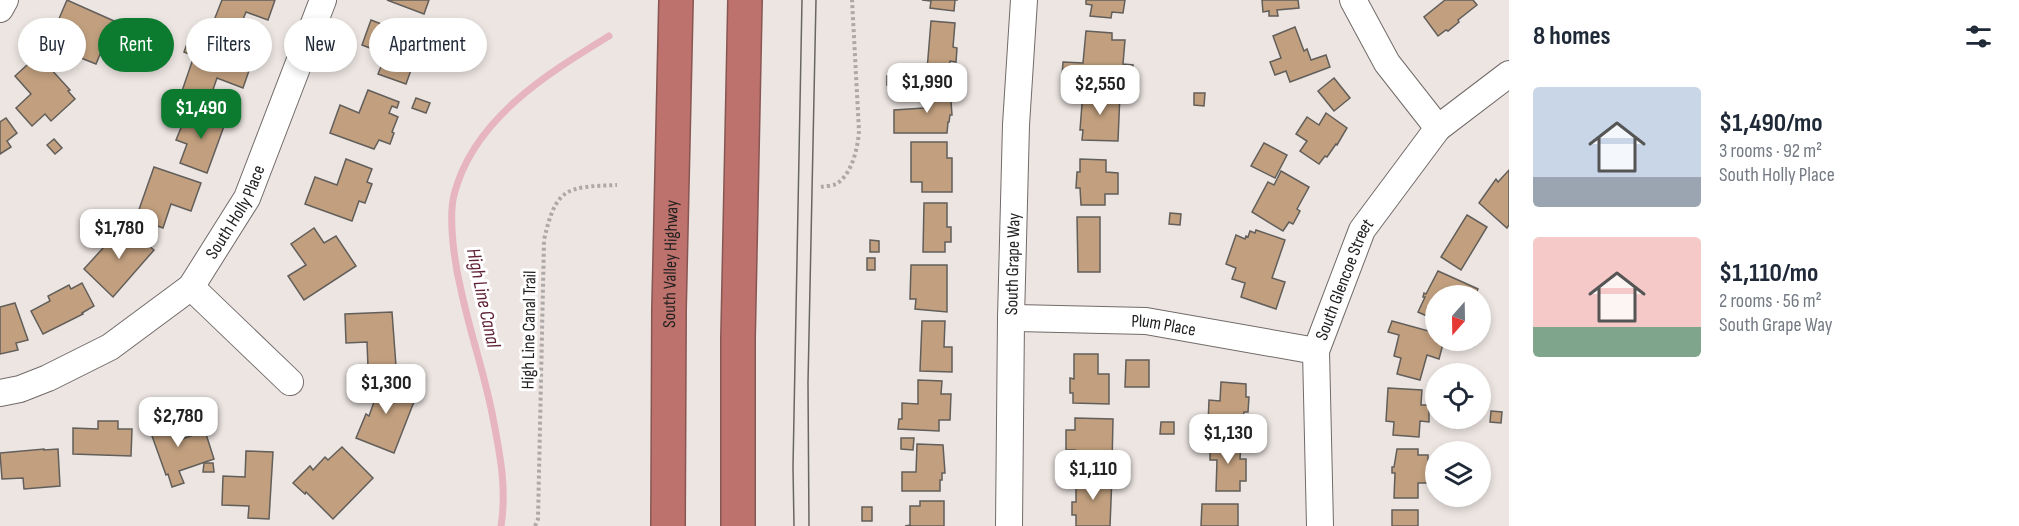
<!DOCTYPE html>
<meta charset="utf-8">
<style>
body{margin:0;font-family:"Sofia Sans Condensed",sans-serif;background:#f2f2f3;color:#1f2937;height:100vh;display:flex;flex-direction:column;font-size:22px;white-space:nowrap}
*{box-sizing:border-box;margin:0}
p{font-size:20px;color:#747a83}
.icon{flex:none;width:33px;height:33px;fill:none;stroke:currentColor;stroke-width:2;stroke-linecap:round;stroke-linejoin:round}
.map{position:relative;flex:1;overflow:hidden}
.panel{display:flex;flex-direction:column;background:#fff;width:510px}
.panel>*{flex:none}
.banner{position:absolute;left:18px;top:18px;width:570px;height:54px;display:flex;gap:12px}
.needle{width:39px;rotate:200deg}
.buttons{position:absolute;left:1425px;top:285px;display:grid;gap:12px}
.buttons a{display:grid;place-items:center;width:66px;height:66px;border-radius:50%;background:#fff;box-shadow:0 3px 9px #0003;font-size:30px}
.price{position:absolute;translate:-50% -51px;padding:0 14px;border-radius:12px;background:#fff;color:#222;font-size:20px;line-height:39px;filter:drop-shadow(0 2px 3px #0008)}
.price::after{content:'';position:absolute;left:50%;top:36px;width:18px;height:14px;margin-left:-9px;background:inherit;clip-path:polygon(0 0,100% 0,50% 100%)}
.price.on{background:#0c7b30;color:#fff}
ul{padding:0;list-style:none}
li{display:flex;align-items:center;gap:18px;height:150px;padding:0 24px}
li span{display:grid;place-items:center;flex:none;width:168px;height:120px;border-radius:6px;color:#555}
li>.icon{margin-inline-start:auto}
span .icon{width:72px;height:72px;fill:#fffc;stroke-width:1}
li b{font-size:26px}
h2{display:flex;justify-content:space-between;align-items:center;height:72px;padding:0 24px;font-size:26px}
.pill{padding:0 21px;border-radius:27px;background:#fff;box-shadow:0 3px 9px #0003;font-size:21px;line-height:54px}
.pill.on{background:#0c7b30;color:#fff}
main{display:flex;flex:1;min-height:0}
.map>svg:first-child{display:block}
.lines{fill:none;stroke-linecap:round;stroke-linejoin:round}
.stream{stroke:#e7b5c0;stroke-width:7}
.building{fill:#c2a07f;stroke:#625e5a;stroke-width:1.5}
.street-casing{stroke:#716b69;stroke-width:28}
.highway-casing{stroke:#885652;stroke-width:36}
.path{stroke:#aea8a6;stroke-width:4;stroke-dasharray:3 3;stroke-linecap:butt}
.street{stroke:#fff;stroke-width:26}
.highway{stroke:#be726d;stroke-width:33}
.tram{stroke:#696563;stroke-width:1.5}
.labels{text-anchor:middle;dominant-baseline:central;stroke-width:6;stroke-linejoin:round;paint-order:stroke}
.street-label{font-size:18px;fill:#232120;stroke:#fff}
.water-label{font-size:20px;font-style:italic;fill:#602336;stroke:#fff}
</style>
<main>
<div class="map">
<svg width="1509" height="526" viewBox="0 0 1509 526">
<rect width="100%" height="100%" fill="#ece5e2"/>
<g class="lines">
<path class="stream" d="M501,526C507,489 500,454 493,418C485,375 470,333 461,290C455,266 448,219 454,195C473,119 547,74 609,36"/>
</g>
<g class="building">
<polygon points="67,0 114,21 96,64 66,52 76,29 58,21"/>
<polygon points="222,0 275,0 268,20 246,12 236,37 211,28"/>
<polygon points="387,0 429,0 424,14"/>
<polygon points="922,0 958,0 955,0 954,11 930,8 931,1"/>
<polygon points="1086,0 1125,0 1123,13 1112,12 1111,18 1090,16 1092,5 1086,4"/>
<polygon points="1262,0 1298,0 1299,8 1277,10 1278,16 1269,16 1269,11 1263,12"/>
<polygon points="1445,0 1473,0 1477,5 1458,20 1459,22 1448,31 1446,30 1438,36 1424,17"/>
<polygon points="371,20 430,43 423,62 415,59 406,84 378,74 386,54 362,45"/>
<polygon points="931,21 955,23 953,47 957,48 956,62 950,61 949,72 927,70"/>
<polygon points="1295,27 1304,51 1307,49 1311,60 1326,55 1330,67 1290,82 1286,71 1275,75 1270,62 1281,58 1273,36"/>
<polygon points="1086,31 1112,33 1112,40 1125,40 1123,64 1133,65 1132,80 1062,76 1063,62 1083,63"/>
<polygon points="188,41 252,62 243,88 217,78 209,101 182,91 194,56 184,52"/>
<polygon points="38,55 70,90 68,91 75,99 51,121 45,114 32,126 16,108 31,94 15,76"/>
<polygon points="887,76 903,77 903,86 887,85"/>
<polygon points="1334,78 1350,98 1334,111 1318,91"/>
<polygon points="925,86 950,87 952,115 950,115 949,122 948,122 947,133 894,133 894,110 924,108"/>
<polygon points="368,90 399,102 397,108 392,106 389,113 398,117 392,132 394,133 390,144 379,140 374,149 330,133 340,105 359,113"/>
<polygon points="1083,91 1120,93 1118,141 1082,140 1083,130 1080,130"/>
<polygon points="1194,93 1205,93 1204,106 1194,105"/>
<polygon points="416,98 430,103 426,113 412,108"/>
<polygon points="199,108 227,118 207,173 180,163 187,144 176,140 183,123 193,127"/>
<polygon points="1326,113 1347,128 1337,145 1336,144 1327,157 1325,156 1319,164 1300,151 1307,141 1296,134 1307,117 1319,125"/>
<polygon points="6,118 17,133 7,141 11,147 0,154 0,122"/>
<polygon points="54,139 62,148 55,154 47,145"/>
<polygon points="911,142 947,142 947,158 952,158 952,192 922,192 922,182 911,182"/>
<polygon points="1264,143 1287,155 1275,178 1251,166"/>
<polygon points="346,159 372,169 367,182 372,184 365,203 359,201 352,221 305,204 315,177 337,185"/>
<polygon points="1080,159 1106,160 1106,172 1118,173 1118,194 1105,194 1105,205 1081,205 1080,188 1076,188 1077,172 1080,172"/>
<polygon points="154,167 201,183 191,211 171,204 163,228 136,218"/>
<polygon points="1509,170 1509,225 1507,228 1479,203 1496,179 1498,182"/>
<polygon points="1281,171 1309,187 1297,209 1300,211 1293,224 1289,222 1283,231 1252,212 1268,182 1274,185"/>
<polygon points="924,203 947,203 947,227 951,227 951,242 945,242 945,252 923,252"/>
<polygon points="1170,213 1181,214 1180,225 1169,224"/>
<polygon points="1467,215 1487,227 1461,270 1441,257"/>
<polygon points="1077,217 1100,217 1100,272 1078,272"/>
<polygon points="124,225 154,250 113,297 84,269"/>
<polygon points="314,228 324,243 336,236 356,266 304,300 288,276 306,265 291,244"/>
<polygon points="1256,230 1285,240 1272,278 1285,282 1276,309 1241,297 1245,283 1232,279 1236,268 1226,264 1236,235 1245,239 1246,236 1248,237 1250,231 1255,233"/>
<polygon points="870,240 879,241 879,252 870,252"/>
<rect x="867" y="258" width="8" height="12"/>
<polygon points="911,265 947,265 947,312 915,309 916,299 910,299"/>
<polygon points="1438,271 1478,289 1475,296 1436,296 1436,320 1418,312 1425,297 1423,297 1424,293 1426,294"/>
<polygon points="82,283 94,306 82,313 83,314 43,334 31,311 50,301 48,296 69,285 71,289"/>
<polygon points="15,303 28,340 16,343 18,350 0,354 0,307"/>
<polygon points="392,312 396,366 368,367 367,342 346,343 345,314"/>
<polygon points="922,321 945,321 944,347 952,347 952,372 920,371"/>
<polygon points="1392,321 1436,333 1436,340 1444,340 1439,359 1427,355 1420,380 1397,374 1401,358 1394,356 1399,335 1388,332"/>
<polygon points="1074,354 1098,354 1098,374 1109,374 1109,404 1073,403 1073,393 1070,393 1070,378 1074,379"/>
<polygon points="1126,360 1149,360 1149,387 1125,387"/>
<polygon points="372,377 417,394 394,453 356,438 366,414 369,416 374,402 364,398"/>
<polygon points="918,380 942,381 941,394 951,394 950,420 939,420 939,431 898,429 899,419 902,419 902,403 918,404"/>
<polygon points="1221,382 1246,384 1246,397 1249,397 1248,412 1244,412 1241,429 1218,428 1218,425 1208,424 1209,400 1220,401"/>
<polygon points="1388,388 1422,390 1421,405 1429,405 1429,422 1420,421 1419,437 1393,435 1394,422 1386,421"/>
<polygon points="1491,411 1502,412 1501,423 1490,422"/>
<polygon points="173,413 182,439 205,431 214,459 179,471 184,483 172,487 168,474 166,475 147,422"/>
<polygon points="1075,418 1113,419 1112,465 1074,464 1075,450 1066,450 1066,430 1075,430"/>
<polygon points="98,421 118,421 118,429 132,429 131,456 73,454 73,428 98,429"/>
<polygon points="1161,422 1174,422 1174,434 1160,434"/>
<polygon points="901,438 914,438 913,450 901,449"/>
<polygon points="1210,442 1241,442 1240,459 1246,459 1246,481 1240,481 1240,491 1216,491 1217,460 1210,460"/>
<polygon points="917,444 943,445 945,473 942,473 942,480 940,480 940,491 902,491 902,472 916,472"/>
<polygon points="342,447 373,478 333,519 306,492 305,494 293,483 310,466 313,470 325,457 328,460"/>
<polygon points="44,449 44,450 58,449 60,486 24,489 23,478 2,479 0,453"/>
<polygon points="1397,449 1418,449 1418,455 1428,455 1428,467 1436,467 1436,483 1418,483 1418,498 1394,498 1395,473 1392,473 1392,467 1394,467"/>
<polygon points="246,451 273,452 269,519 248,518 249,506 222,505 223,476 245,477"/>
<polygon points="204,463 213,463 214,472 203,472"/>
<polygon points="1112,476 1110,526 1076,526 1076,515 1072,515 1072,502 1076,502 1076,477"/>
<polygon points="920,501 944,501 944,526 905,526 910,525 910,506 920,506"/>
<polygon points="1202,504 1238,504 1238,526 1201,526"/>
<rect x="862" y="507" width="10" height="14"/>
<rect x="1392" y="510" width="26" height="16"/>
</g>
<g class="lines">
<g class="street-casing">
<g id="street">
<polyline points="1353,0 1387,63 1438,128 1509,74"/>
<polyline points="0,9 5,0"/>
<polyline points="191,287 290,382"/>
<path id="s1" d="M1011,318L1146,321L1316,351"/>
<path id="s2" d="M0,393L20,389L48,378L110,347L191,287L247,198L323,0"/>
<path id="s3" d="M1009,526L1011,318L1016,125L1024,0"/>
<path id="s4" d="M1320,526L1316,351L1362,230L1438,128"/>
</g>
</g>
<g class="highway-casing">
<g id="highway">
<path id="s5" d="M668,526L669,309L676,0"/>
<polyline points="738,526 738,339 745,0"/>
</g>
</g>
<g class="path">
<path d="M821,187C825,186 832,186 836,184C852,175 858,147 859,131L852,0"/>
<path d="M535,526L538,519L544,240C556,187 566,187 617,185"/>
</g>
<use href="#street" class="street"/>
<use href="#highway" class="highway"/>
<g class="tram">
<polyline points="794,526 793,467 802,0"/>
<polyline points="809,526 808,383 816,0"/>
</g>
</g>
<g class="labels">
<g class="street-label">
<text stroke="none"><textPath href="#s2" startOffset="308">South Holly Place</textPath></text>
<text stroke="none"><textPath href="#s5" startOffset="262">South Valley Highway</textPath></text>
<text stroke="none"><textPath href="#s3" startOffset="262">South Grape Way</textPath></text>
<text stroke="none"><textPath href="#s4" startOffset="252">South Glencoe Street</textPath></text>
<text stroke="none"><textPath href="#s1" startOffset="153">Plum Place</textPath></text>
<text transform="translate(529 330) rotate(-89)">High Line Canal Trail</text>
</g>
<g class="water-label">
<text transform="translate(483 298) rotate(78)">High Line Canal</text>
</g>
</g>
</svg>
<div class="buttons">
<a><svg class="needle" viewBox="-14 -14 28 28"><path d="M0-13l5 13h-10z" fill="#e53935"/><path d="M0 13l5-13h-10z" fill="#747a83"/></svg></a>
<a><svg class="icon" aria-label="locate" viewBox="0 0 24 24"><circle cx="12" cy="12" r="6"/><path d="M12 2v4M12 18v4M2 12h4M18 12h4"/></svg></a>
<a><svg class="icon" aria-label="layers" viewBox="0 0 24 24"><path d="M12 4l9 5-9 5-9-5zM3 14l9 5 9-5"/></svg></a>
</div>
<b class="price" style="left:927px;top:114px">$1,990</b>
<b class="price" style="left:1100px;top:116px">$2,550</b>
<b class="price on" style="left:201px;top:140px">$1,490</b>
<b class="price" style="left:119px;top:260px">$1,780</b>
<b class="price" style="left:386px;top:415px">$1,300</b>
<b class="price" style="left:178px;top:448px">$2,780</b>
<b class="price" style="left:1228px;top:465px">$1,130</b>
<b class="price" style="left:1093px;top:501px">$1,110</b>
<div class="banner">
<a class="pill">Buy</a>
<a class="pill on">Rent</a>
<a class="pill">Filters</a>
<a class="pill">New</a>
<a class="pill">Apartment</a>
</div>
</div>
<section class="panel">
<h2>8 homes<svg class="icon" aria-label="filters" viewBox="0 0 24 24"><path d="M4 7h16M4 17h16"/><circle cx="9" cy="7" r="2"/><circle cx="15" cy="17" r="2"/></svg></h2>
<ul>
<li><span style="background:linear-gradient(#c9d6e8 75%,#9aa5b1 0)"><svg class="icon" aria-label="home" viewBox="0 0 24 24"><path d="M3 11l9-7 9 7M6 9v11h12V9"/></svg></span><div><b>$1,490/mo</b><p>3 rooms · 92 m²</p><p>South Holly Place</p></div></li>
<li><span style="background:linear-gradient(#f6c9c9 75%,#7fa58c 0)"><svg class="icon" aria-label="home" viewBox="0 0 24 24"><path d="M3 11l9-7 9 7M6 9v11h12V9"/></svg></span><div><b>$1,110/mo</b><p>2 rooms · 56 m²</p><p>South Grape Way</p></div></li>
</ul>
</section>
</main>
